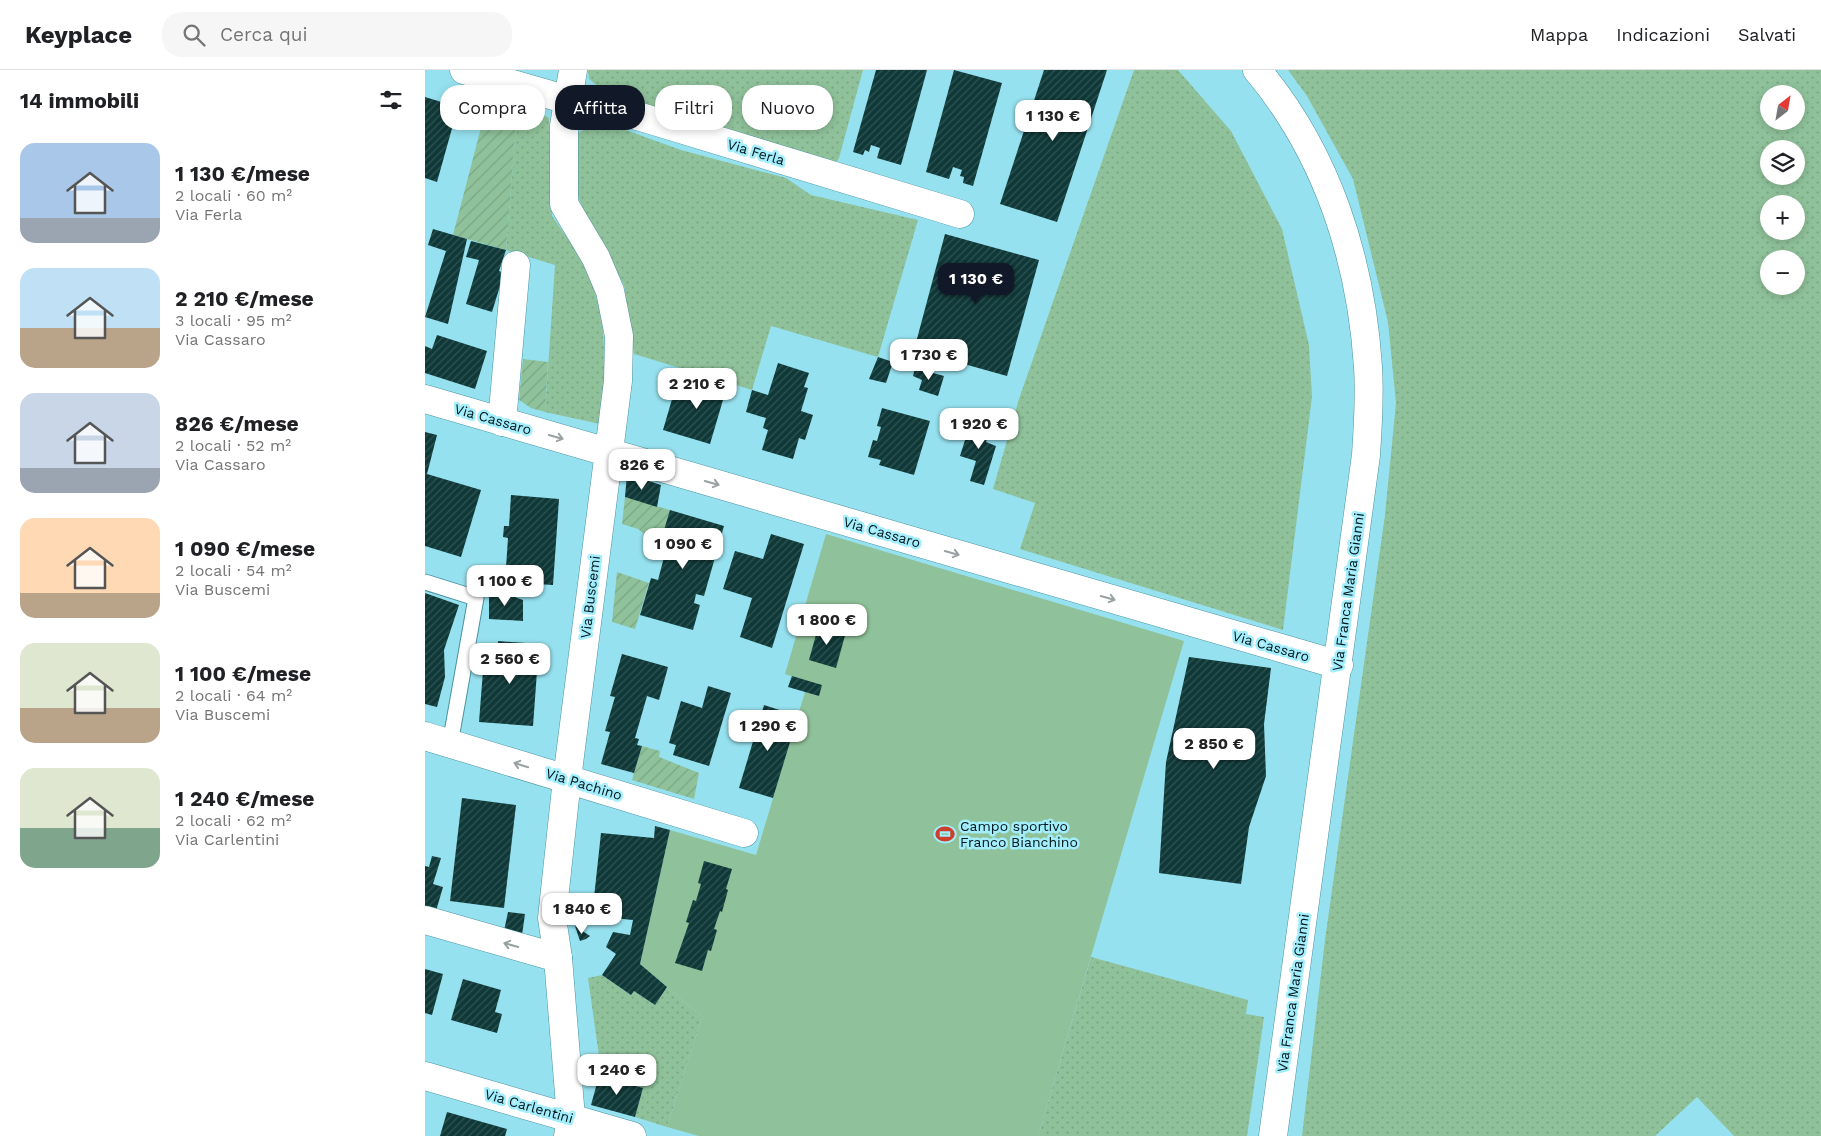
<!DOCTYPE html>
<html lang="it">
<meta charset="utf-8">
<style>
body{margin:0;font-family:"Work Sans",sans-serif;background:#f6f6f6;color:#202124;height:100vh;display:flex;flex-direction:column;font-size:19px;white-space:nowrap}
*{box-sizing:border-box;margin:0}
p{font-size:16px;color:#757577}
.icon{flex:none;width:28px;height:28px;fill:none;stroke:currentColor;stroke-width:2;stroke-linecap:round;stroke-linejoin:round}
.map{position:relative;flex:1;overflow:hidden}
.drawer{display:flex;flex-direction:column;background:#fff;width:425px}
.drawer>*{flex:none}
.hud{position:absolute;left:15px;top:15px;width:475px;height:45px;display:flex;gap:10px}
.needle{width:32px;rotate:31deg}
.tools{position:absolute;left:1335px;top:15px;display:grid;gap:10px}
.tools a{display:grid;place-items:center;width:45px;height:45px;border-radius:50%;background:#fff;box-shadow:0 2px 8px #0003;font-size:25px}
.price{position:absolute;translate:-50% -42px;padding:0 11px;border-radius:10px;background:#fff;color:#222;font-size:16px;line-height:32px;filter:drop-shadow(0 1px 2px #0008)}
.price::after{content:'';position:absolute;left:50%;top:30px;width:15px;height:11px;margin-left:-8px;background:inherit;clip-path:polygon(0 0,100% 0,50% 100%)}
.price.current{background:#111827;color:#fff}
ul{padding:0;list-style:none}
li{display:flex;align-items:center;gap:15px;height:125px;padding:0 20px}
li span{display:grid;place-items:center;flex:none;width:140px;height:100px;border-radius:15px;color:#555}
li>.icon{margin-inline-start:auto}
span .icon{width:60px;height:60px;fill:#fffc;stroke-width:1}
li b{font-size:21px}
h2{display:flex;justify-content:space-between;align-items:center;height:60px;padding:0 20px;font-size:21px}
.pill{padding:0 18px;border-radius:20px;background:#fff;box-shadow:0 2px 8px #0003;font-size:18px;line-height:45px}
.pill.current{background:#111827;color:#fff}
header{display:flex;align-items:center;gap:30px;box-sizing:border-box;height:70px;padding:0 25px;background:#fff;border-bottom:1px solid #e0e0e0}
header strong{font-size:24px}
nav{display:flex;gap:28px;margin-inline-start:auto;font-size:18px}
.search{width:350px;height:45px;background:#f6f6f6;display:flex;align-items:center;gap:12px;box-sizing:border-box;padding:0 18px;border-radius:20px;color:#757577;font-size:19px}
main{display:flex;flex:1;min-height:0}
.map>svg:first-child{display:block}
.grass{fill:url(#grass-dots);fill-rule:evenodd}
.garden{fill:url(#garden-furrows)}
.pitch{fill:#8fc29a}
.building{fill:url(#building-hatch)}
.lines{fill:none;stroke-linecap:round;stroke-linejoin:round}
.lane-casing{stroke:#4a93a1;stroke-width:17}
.street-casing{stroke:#4a93a1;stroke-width:29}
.secondary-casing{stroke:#4a93a1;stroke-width:29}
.lane{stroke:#fff;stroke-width:15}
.street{stroke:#fff;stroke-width:28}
.secondary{stroke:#fff;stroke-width:28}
.oneway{stroke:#99a1a3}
.labels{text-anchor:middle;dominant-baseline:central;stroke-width:5;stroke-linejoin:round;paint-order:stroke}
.street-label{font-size:14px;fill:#001519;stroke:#a3eefc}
.poi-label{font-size:14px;fill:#001519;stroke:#a3eefc;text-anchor:start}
</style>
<header>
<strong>Keyplace</strong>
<div class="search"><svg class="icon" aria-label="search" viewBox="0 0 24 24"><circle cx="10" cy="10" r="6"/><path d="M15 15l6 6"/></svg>Cerca qui</div>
<nav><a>Mappa</a><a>Indicazioni</a><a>Salvati</a></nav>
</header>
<main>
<section class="drawer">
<h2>14 immobili<svg class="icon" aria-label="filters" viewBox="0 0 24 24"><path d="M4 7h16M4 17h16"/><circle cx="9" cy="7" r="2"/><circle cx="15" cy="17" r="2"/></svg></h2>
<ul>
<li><span style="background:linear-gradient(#a9c7e8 75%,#9aa5b1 0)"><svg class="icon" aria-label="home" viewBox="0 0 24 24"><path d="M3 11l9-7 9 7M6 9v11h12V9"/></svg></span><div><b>1 130 €/mese</b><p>2 locali · 60 m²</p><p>Via Ferla</p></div></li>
<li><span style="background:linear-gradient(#bfe0f5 60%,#b9a48a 0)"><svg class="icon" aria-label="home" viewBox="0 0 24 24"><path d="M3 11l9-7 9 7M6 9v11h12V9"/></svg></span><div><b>2 210 €/mese</b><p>3 locali · 95 m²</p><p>Via Cassaro</p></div></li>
<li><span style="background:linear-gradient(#c9d6e8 75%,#9aa5b1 0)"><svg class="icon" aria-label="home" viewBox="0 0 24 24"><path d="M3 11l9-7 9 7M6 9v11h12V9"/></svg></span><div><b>826 €/mese</b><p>2 locali · 52 m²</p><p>Via Cassaro</p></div></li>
<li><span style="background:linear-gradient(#ffd9b3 75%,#b9a48a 0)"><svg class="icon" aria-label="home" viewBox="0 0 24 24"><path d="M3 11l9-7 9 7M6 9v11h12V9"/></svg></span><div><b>1 090 €/mese</b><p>2 locali · 54 m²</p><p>Via Buscemi</p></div></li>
<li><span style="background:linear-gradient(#dfe7d0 65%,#b9a48a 0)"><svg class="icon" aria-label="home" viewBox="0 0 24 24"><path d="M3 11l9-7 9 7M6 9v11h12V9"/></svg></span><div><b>1 100 €/mese</b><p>2 locali · 64 m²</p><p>Via Buscemi</p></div></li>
<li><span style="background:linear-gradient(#dfe7d0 60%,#7fa58c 0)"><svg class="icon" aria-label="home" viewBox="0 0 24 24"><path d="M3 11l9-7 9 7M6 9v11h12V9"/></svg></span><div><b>1 240 €/mese</b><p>2 locali · 62 m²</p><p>Via Carlentini</p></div></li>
</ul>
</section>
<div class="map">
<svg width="1396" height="1066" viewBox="0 0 1396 1066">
<defs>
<pattern id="grass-dots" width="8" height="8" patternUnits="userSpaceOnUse" patternTransform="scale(1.25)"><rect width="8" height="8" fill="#8fc29a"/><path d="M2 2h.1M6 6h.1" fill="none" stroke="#7aa684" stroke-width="1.8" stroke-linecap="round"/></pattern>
<pattern id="garden-furrows" width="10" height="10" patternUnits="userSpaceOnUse" patternTransform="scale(1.25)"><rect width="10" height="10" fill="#8fc29a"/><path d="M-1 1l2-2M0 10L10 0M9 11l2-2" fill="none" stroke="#7aa684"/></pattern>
<pattern id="building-hatch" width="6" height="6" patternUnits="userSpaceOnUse" patternTransform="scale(1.25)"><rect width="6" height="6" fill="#0f3938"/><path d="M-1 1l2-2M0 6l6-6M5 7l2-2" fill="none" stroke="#305352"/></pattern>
</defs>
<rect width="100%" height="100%" fill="#96e1ef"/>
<g class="grass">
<polygon points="163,0 438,0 414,88 410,95 324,70 266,47 218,38 184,25 164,9"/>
<polygon points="709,0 753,0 806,61 857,159 884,275 887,327 858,560 595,479 610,433 568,419 594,329"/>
<path d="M863,0H1396V1066H1309L1272,1027L1230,1066H877L900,870L960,445L971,333L963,252L928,109L882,26ZM1344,24H1371V51H1344ZM1344,79H1371V106H1344ZM1344,134H1371V161H1344ZM1344,189H1371V216H1344Z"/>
<polygon points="93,31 124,48 127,146 163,197 177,248 180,293 179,335 175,354 120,342 130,195 81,180"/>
<polygon points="173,50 256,80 361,108 386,125 493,150 453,287 346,256 327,320 209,284 199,215 177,173 162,150 148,113 152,64"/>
<polygon points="666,887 823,930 821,944 839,947 822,1066 613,1066"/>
<polygon points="177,905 206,925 209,921 230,935 242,917 277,947 242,1057 210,1047 218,1018 174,1006 176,1000 163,908"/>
</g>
<g class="garden">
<polygon points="65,23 93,31 81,180 28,165"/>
<polygon points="98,289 123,292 120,342 106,338 94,330"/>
<polygon points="200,427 245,440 238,464 225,469 213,459 197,454"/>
<polygon points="192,502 224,513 210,559 187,552"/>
<polygon points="217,676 235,681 234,687 274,703 269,729 207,710"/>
</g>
<polygon class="pitch" points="401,464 759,571 613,1066 274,1066 242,1057 277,947 215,894 245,760 331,785 383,612 360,604"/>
<g class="building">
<polygon points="451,0 502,0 476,95 452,88 455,78 446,75 444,82 440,80 438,85 428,82"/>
<polygon points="529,0 577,13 548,116 538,113 539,107 535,106 537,100 528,97 524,109 501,102"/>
<polygon points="619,0 682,0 632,152 575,134"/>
<polygon points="0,27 33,37 12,112 0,108"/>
<polygon points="8,159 42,169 23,254 0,247 21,181 3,175"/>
<polygon points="520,164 614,190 582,306 489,280"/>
<polygon points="46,171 81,180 74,201 79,203 67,242 41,234 54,190 41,187"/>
<polygon points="12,265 62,281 50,319 0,303 0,276 7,279"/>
<polygon points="453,287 468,292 461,313 444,309"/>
<polygon points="353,293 384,303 379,317 383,318 376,341 388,345 380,370 374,368 368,389 337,380 343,360 338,358 341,348 321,342 327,320 343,325"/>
<polygon points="490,298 519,306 513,326 494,320 497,310 488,306"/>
<polygon points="275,304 303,313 285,374 238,360 250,319 269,325"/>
<polygon points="457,338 505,351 489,405 454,395 456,390 443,387 448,370 452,371 456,357 452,356"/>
<polygon points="547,348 566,354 561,372 571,376 559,415 545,411 551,391 535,386"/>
<polygon points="0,362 12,365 2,404 56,420 36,487 0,476"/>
<polygon points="202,404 236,415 232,437 200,427"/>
<polygon points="86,425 134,429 128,515 80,512 83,468 78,467 79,456 84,456"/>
<polygon points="245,440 299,456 279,526 271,524 269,533 275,535 268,560 215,545 226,508 233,510 243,472 236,470"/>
<polygon points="346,464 379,474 347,578 315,567 327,528 298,519 310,481 338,489"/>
<polygon points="64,518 98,530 98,551 64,549"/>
<polygon points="0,523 34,535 19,580 20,607 12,637 0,634"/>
<polygon points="394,554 421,562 411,598 384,590"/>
<polygon points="73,571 114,574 108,656 54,652 59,588 72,589"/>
<polygon points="197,584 243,597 234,630 222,626 210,668 214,669 212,675 217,676 209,703 176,694 185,662 180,661 190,627 185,626"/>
<polygon points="764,587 846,598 839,654 841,706 824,757 816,814 734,803 741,692"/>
<polygon points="367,606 397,615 394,626 363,617"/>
<polygon points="283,616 306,623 284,696 248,685 251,675 244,673 256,631 277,638"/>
<polygon points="339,635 373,646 348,728 314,718"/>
<polygon points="37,728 91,735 79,838 25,831"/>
<polygon points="230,756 245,760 215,894 242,917 230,935 209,921 206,925 177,905 191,884 181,877 188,862 205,865 208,850 167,846 176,763 229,768"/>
<polygon points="7,786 16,788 8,814 18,817 11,841 0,838 0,796 4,797"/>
<polygon points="279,791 307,799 301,819 303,820 297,842 295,841 289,859 292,860 286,881 283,880 277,901 250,893 264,853 261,852 268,830 271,831 276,814 273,813"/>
<polygon points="83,842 100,844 97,865 79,861"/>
<polygon points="150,856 165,866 161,869 155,871"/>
<polygon points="0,899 18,904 7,945 0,943"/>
<polygon points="38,909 76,920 70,942 77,944 72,963 26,950"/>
<polygon points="174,1006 218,1018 210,1047 166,1035"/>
<polygon points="22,1042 82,1059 80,1066 15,1066"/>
</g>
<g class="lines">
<g class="lane-casing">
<polyline id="lane" points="0,512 51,528 25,674"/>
</g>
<g class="street-casing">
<g id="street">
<polyline points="39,0 143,30 206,44 535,144"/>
<polyline points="0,329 914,595"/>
<polyline points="77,352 91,195"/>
<polyline points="0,666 319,763"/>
<polyline points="0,850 133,888"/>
<polyline points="0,1006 207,1066"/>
<polyline points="143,1066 146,1048 133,888 127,848 142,709 193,311 194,266 185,221 171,188 139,134 139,56 148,0"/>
</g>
</g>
<g class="secondary-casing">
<path id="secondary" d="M832,0C902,83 936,189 943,297C945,326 943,356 941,385L848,1066"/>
</g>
<use href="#lane" class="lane"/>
<use href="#street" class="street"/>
<use href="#secondary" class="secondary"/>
</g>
<defs><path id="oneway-shaft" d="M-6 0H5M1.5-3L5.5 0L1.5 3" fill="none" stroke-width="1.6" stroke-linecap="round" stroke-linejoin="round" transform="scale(1.25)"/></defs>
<g class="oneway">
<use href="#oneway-shaft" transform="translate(131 367) rotate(16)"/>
<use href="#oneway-shaft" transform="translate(287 413) rotate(16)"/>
<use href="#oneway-shaft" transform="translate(527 483) rotate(16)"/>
<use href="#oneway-shaft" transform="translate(683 528) rotate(16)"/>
<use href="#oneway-shaft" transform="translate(96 695) rotate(-163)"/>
<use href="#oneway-shaft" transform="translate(86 875) rotate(-164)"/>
</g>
<defs>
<g id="stadium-bare" transform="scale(1.5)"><path d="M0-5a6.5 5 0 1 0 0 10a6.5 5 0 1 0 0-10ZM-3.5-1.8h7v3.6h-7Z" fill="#cb3f2b" stroke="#a3eefc" stroke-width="2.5" paint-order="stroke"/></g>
</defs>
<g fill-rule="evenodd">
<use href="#stadium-bare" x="520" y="764"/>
</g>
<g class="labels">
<g class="street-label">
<text transform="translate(331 82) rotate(17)">Via Ferla</text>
<text transform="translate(68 349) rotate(16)">Via Cassaro</text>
<text transform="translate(457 462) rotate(16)">Via Cassaro</text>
<text transform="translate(923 522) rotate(-82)">Via Franca Maria Gianni</text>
<text transform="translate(165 527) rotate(-83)">Via Buscemi</text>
<text transform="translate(846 576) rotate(16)">Via Cassaro</text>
<text transform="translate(159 714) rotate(17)">Via Pachino</text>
<text transform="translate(868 923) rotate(-82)">Via Franca Maria Gianni</text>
<text transform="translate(104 1036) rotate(16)">Via Carlentini</text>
</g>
<g class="poi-label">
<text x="535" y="756">Campo sportivo<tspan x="535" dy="16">Franco Bianchino</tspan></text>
</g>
</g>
</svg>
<div class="tools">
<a><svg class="needle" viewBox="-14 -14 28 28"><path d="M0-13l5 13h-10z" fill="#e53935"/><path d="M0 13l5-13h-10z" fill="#757577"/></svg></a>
<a><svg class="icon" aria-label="layers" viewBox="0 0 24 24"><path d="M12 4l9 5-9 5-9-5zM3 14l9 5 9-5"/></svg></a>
<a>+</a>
<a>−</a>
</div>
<b class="price" style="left:628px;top:72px">1 130 €</b>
<b class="price current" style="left:551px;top:235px">1 130 €</b>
<b class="price" style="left:504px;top:311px">1 730 €</b>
<b class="price" style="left:272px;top:340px">2 210 €</b>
<b class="price" style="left:554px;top:380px">1 920 €</b>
<b class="price" style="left:217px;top:421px">826 €</b>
<b class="price" style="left:258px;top:500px">1 090 €</b>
<b class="price" style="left:80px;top:537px">1 100 €</b>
<b class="price" style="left:402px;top:576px">1 800 €</b>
<b class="price" style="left:85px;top:615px">2 560 €</b>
<b class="price" style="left:343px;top:682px">1 290 €</b>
<b class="price" style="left:789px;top:700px">2 850 €</b>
<b class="price" style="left:157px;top:865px">1 840 €</b>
<b class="price" style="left:192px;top:1026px">1 240 €</b>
<div class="hud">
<a class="pill">Compra</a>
<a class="pill current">Affitta</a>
<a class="pill">Filtri</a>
<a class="pill">Nuovo</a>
</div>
</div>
</main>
